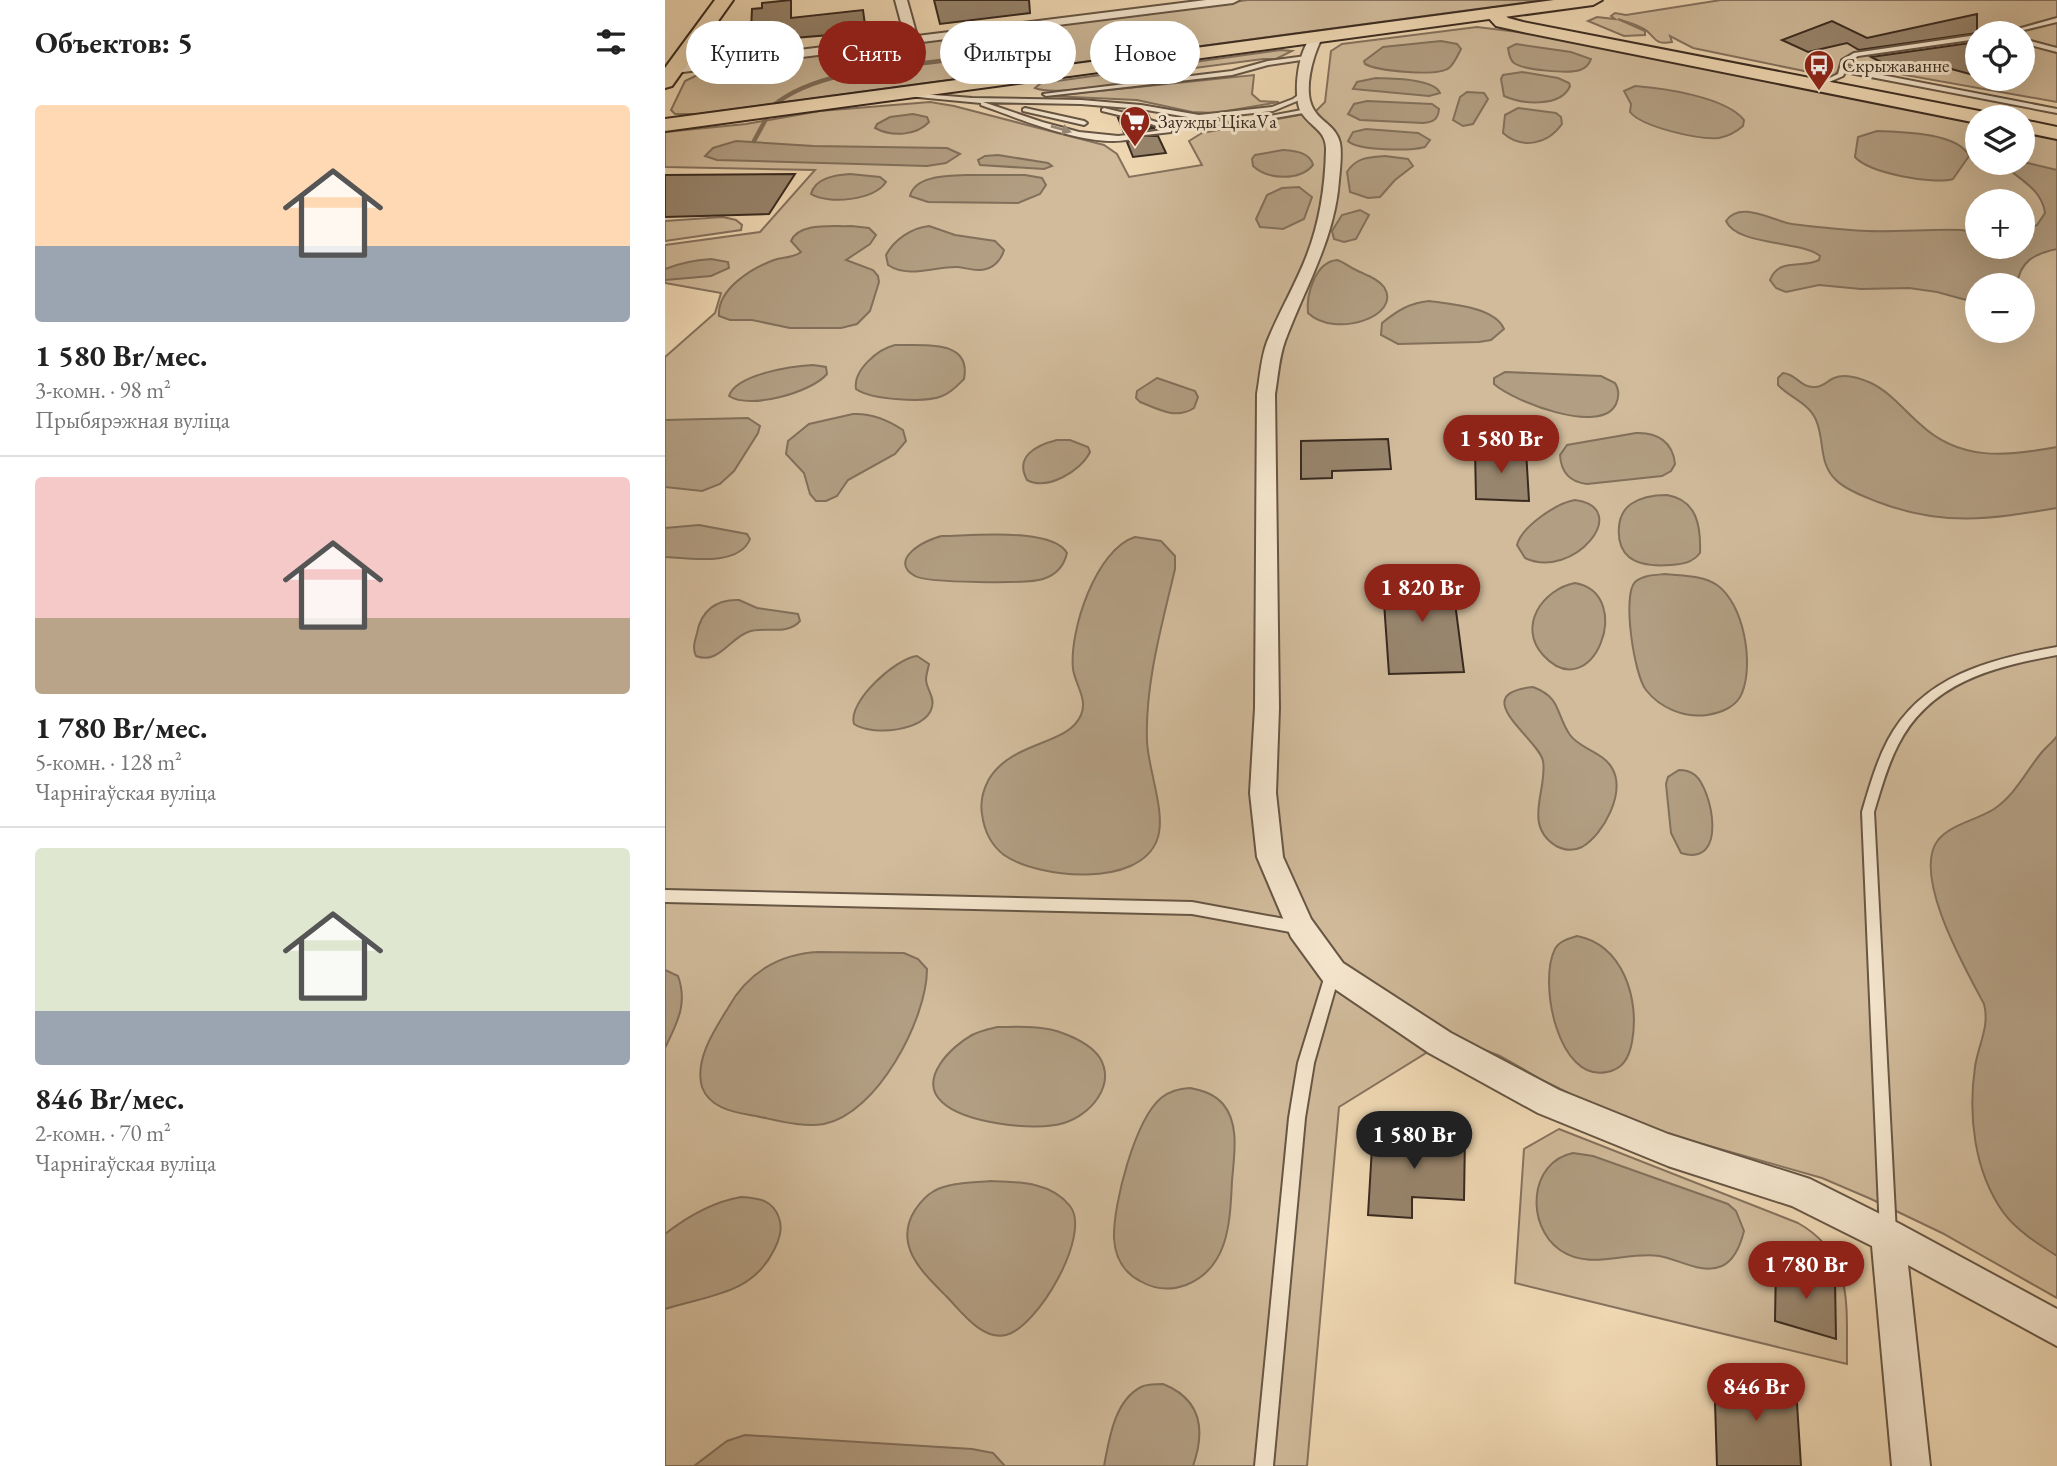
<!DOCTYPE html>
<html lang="ru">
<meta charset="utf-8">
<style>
body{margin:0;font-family:"EB Garamond",serif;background:#f6f6f6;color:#222;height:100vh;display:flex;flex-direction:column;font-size:26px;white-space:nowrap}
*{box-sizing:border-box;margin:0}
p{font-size:23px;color:#767676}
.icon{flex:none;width:38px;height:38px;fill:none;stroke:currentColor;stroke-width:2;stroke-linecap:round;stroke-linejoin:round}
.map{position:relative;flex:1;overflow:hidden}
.sheet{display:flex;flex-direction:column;background:#fff;width:665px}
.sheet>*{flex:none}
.top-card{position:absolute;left:21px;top:21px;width:665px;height:63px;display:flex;gap:14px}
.fabs{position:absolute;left:1300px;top:21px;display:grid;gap:14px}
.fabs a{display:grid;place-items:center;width:70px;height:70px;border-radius:50%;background:#fff;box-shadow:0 7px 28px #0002;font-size:35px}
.price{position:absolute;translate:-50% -60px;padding:0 16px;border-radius:24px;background:#8f2418;color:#fff;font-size:23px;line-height:46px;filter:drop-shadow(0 2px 4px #0008)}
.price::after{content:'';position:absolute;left:50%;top:42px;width:21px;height:16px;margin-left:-10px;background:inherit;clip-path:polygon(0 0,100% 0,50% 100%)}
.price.selected{background:#222;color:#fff}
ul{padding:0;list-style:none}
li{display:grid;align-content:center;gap:14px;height:371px;padding:0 35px}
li+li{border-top:2px solid #e0e0e0}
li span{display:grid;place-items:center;height:217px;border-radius:7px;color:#555}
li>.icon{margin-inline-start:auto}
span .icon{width:126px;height:126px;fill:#fffc;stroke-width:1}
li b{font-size:30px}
h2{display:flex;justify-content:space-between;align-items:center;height:84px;padding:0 35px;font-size:30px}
.chip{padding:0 24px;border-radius:32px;background:#fff;box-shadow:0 7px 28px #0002;font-size:24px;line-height:63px}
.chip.selected{background:#8f2418;color:#fff}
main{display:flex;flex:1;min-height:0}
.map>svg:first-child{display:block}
.green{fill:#d1bb9b;stroke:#85725e;stroke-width:2;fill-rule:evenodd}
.water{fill:#b29e82;stroke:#82705b;stroke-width:2}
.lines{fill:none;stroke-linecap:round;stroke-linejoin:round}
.stream{stroke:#82705b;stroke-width:4.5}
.building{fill:#98856d;stroke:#392a20;stroke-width:2}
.lane-casing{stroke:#675645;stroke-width:4}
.street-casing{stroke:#675645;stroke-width:4}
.primary-casing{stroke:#392a20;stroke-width:4}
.highway-casing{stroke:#392a20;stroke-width:4}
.lane{fill:#f5e6ce;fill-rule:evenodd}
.street{fill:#f5e6ce;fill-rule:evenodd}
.primary{fill:#f0d9b4;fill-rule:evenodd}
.highway{fill:#f0d9b4;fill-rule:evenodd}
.oneway{fill:#978877}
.labels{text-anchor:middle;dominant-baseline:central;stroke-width:6;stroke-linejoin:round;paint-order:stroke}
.far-poi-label{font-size:19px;fill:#392a20;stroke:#f5e6ce;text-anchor:start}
</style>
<main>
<section class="sheet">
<h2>Объектов: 5<svg class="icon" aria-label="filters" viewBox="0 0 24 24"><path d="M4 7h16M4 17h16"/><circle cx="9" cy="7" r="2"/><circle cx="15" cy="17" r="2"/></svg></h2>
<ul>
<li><span style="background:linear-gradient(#ffd9b3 65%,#9aa5b1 0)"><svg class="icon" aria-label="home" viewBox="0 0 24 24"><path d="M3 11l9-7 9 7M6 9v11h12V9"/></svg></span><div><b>1 580 Br/мес.</b><p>3-комн. · 98 m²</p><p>Прыбярэжная вуліца</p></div></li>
<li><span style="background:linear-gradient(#f6c9c9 65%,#b9a48a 0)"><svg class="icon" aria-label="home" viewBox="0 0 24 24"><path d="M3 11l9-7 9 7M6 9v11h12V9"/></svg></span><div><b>1 780 Br/мес.</b><p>5-комн. · 128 m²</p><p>Чарнігаўская вуліца</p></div></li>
<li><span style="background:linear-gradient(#dfe7d0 75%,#9aa5b1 0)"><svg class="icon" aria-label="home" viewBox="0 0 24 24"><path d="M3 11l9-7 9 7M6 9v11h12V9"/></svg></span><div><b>846 Br/мес.</b><p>2-комн. · 70 m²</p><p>Чарнігаўская вуліца</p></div></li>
</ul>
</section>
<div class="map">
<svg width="1392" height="1466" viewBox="0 0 1392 1466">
<rect width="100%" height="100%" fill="#f0d9b4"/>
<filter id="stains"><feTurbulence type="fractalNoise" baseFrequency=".00286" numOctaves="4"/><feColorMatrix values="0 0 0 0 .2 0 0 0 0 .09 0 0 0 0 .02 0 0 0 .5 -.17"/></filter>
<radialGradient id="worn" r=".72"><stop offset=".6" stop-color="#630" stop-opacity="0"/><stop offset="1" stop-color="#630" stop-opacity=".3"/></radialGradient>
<g class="green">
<polygon points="583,0 879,0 32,114 10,114 6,110 20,81 49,67"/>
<path d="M1056,0H1392V102L1179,64L1168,77L1028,48L1005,36L1007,42C991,45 991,39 982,31C975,25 962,22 953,19L980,31V35L959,36L923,21L932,17L950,19L946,16L950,13L961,15ZM1312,33H1358V79H1312Z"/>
<path d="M812,27L869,34L1312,123V163H1358V132L1392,139V1298L1277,1233L1206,1199L1157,1178L1002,1134L942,1112L879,1081L835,1056L807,1045L766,1050L674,1107L642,1466H0V357L50,313L56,293L0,283V245L95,232L150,170L0,167V132L81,124L155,111L265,102L289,106L439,145L452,154L464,177L537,165L524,141L537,133L650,112L660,102L666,51L677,44ZM1312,201H1358V247H1312ZM1312,285H1358V331H1312Z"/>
<path d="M616,50L627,51L611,59H598L499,72L500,77C474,81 391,97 370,88L376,83L399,80Z"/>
<polygon points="589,75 587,94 595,101 614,102 550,113 527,112 472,100 385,96"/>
<polygon points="58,217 71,220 77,225 76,230 0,241 0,221"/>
<path d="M894,1129L1133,1223C1190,1255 1181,1307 1182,1364L850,1283L859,1149Z"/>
</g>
<g class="water">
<path d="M776,41L792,44L796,49C793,55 789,64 784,68C772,77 713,71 700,64L699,61L718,47Z"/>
<path d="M851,44L906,52L926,59C924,65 921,68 915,70C904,74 858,70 849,63C844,59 844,53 843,48Z"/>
<path d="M857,72L893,78L904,83L905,86C896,108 857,104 839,96L836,79L838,75Z"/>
<path d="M711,78C726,79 769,78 775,93L764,96L688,89L692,82Z"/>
<path d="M970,86C998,88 1061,97 1079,120L1078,126C1070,133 1064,136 1054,138C1034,140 977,127 965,112L966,104L959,91Z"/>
<polygon points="802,92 819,93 823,99 808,124 798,126 788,120 795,97"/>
<path d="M702,101L767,104L774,109C773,120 768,122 758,123L695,120L683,114L689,104Z"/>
<path d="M853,108L891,113L896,117L897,124C883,144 857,150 838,133L840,115Z"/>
<path d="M248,114L262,117L264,122C251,136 227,137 210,128L212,124L225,117Z"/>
<path d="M701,129L753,133L765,140L760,147C746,151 693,151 683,141L688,132Z"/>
<path d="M1212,131C1235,132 1293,132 1304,156L1288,179C1268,185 1204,173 1190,157L1193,137Z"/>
<polygon points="71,141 148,146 282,148 295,154 281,163 262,166 52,160 40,156 48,148"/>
<path d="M618,150C630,151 645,152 648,165C635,181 603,180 588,166L587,159L590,155Z"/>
<polygon points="333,155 383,163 387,166 379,169 315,165 313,160 320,156"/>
<path d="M720,156L743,159L748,166L730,180L715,197L703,198L685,192L682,172C691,157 705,157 720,156Z"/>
<path d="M1359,162L1392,170V249C1369,254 1355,261 1352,285H1312V303L1272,292L1244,288L1196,289L1154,285L1121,292L1111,288L1105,280C1114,257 1137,269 1154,260L1155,256C1135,240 1072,246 1061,221C1075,200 1108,221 1127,224C1152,227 1178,230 1203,231C1234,232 1265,229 1296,230L1312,232V247H1358V231L1372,225L1380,213C1377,190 1357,181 1341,167L1343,163Z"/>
<path d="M185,174L215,177L221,182C209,200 164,205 146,194C150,178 170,175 185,174Z"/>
<path d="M301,175H360L377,178L381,185L375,194L353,203L263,202L245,196C250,175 284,176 301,175Z"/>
<polygon points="634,187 647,197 639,219 618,229 595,227 591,219 602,195 617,188"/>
<polygon points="695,210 704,215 691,239 679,242 669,239 667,231 677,215"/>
<path d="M186,226L204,228L211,235L205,244L181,260L208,270L213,276L214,282L205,311L192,324L176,328H125L87,320H65L54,316C52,289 87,268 109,260C119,257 128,258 136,252L126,241C134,222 168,227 186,226Z"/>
<path d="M264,226L290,235L330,241L339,250C337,258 330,267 321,269C312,272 302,268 293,267C270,266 244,279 223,265L221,255C229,240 246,228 264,226Z"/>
<path d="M46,259L63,262L64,268L46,276L0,280V269C15,263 30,260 46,259Z"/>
<path d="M672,260C679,262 684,267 691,270C701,275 712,278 719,287C738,316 670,339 643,313C641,295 650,262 672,260Z"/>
<path d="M764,301C785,304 830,307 839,329L826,340L814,342L733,344L716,335L717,323C732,311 744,303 764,301Z"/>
<path d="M230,345C257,346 307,338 299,379C292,386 286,393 277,396C261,403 206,400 191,389C188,370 213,349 230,345Z"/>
<path d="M148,365L161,367L162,374C147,392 85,410 64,396C71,374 128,366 148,365Z"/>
<path d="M840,372L936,376L950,383C954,389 954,397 951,404C936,436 848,401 829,384V378Z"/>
<path d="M1118,373C1132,374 1135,388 1150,387C1158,387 1162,381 1169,378C1180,373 1195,378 1206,383C1225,392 1239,410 1255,424C1295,462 1342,456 1392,447V508C1326,519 1278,527 1213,502C1200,497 1181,490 1171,480C1153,463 1160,440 1151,420C1144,403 1125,398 1113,385V378Z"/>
<path d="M492,378L530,391L533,397L529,408C511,420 493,409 475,402L471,398L472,391Z"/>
<path d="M188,414C207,413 223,420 238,430L241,441L230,454L183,480L172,496L161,501H151L145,494L139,473L121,454L123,441L144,424Z"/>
<polygon points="83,418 95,426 93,433 69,471 55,484 37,491 0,487 0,420"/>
<path d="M971,433C992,432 1008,442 1010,464L1006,471L997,476L922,484C905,482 896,473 895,455L902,445Z"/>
<path d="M392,440H405L423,447L425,452C416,471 382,491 362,480C349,456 372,445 392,440Z"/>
<path d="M1002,495C1032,500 1036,526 1035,553C1027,563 1018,564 1006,565C993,566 975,566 964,557C950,545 950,515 966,504C976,497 991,495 1002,495Z"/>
<path d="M910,500C969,508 908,581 860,558L852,545C857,526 892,503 910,500Z"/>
<path d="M34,525L82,534L85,539C74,567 23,558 0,557V528Z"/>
<path d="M277,536C305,536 387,527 402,553C399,566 391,575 378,579C363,584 262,583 250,576C222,560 261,539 277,536Z"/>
<path d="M470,537L496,541L510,556V569C497,625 480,683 482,741C483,770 502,814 492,840C474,888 374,879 339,855C326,845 319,830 317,814C315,802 318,790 324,779C348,740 403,746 416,715C423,699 410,684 408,669C404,631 431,549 470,537Z"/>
<path d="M1000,574C1017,576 1037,575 1052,585C1079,604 1089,664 1077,693C1072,707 1055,713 1042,715C1019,718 995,708 981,690C969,675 957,595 970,582C978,575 990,575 1000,574Z"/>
<path d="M910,583C972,594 927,709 878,655C852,626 878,589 910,583Z"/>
<path d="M74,600L92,608L133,614L135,621C122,636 99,626 83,632C64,639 53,665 31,656C27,648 30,641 32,633C36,611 51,599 74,600Z"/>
<path d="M252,656L264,664C263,669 261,675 261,680C262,690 270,698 267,707C261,732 206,736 189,724C182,702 231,658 252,656Z"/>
<path d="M868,687C897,698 890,713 905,735C915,749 938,752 947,768C961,792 939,834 917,847C909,851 899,850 891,846C857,825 883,789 878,761C874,739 800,694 868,687Z"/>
<path d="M1392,736V1256C1373,1244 1351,1230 1338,1212C1309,1171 1303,1115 1310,1067C1313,1045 1325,1027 1319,1004C1301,970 1246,875 1273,840C1286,824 1312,820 1329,809C1351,794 1361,771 1377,752C1382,746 1388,742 1392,736Z"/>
<path d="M1014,770C1020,770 1025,771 1030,775C1047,789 1064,868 1016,853L1006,833L1001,784L1003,777Z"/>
<path d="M912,936C958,945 975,999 967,1042C964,1058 958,1069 942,1072C893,1083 873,982 890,949C894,941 903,939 912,936Z"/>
<path d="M153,952L239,953L253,959L262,969C262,1019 212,1114 159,1124C136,1128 108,1119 85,1115C67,1112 44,1107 37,1087C29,1060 50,1029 63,1008C82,973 114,954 153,952Z"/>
<path d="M0,970L13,976C23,1004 12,1023 0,1048Z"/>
<path d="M332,1027C354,1027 379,1025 400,1034C413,1039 427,1046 435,1058C451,1086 425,1115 399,1123C370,1132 299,1123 277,1102C252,1079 287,1046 307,1035C314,1031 324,1029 332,1027Z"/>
<path d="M525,1088C538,1091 548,1093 558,1104C575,1124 569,1156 567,1181C565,1222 564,1268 521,1285C505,1291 489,1289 475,1281C458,1272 450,1256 449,1238C448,1204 470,1120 496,1098C505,1091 513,1089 525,1088Z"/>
<path d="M908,1153L928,1156L1063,1204L1071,1211L1079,1231C1076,1243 1070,1260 1057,1266C1036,1275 1014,1259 994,1256C961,1251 925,1271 895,1250C860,1225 864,1162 908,1153Z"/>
<path d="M326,1181C354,1182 386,1182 405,1206C427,1234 373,1327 341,1335C317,1341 296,1311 281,1296C257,1272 228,1245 250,1210C254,1204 262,1195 269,1191C286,1182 308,1183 326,1181Z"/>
<path d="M76,1197C94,1198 108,1200 114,1218C118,1228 114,1241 109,1250C87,1295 43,1295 0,1309V1234C23,1216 47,1202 76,1197Z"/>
<path d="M498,1384C536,1399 541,1429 528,1466H439C444,1440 449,1401 476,1387C482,1384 491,1384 498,1384Z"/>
<polygon points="80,1435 307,1449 328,1453 340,1466 29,1466 62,1441"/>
</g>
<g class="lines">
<g class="stream">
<path d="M109,105C153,69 236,67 291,59"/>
<polyline points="89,141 101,119"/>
</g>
</g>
<g class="building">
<polygon points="126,0 126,18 198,10 201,32 129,38 130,46 101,50 99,28 86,30 87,9 97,8 97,3"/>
<polygon points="269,0 364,0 365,13 275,24"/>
<polygon points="1312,14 1312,33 1194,50 1182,43 1143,52 1117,40 1167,21 1202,38"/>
<polygon points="1312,42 1312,76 1279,67 1248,73 1227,62 1218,63 1206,57"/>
<polygon points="483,114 485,118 480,121 481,125 490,128 459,133 453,118 465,121 471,115"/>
<polygon points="477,136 493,136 501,153 468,157 462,142"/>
<polygon points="130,174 104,214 0,217 0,175"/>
<polygon points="723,439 726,469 667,471 667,478 636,479 636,441"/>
<polygon points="810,448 861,450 864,501 811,499"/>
<polygon points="786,572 799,672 724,674 717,574"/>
<polygon points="708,1130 800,1136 799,1200 747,1197 747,1218 703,1215"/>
<polygon points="1111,1263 1170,1279 1171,1339 1110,1321"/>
<polygon points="1049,1371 1131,1388 1136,1466 1052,1466"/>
</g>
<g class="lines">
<g class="lane-casing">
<g id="lane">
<polygon points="1392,18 1392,22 1347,33 1338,33"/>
<polygon points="1312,35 1312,39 1193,56 1182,62 1181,68 1392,109 1392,113 1180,72 1178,76 1155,86 1150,85 1173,74 1177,60 1189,53"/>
<polygon points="1358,39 1392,48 1392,52 1358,43"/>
<polygon points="641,56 643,59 603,65 567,75 381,96 378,94 567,71 603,61"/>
<path d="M244,93L307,98L416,100L476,105L534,115L607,107L628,99L636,93L641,94L632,101L608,111L534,119L476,109L416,104L318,102L377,122L414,132L453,136L472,134L475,136C437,154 355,119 316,105V103L242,96L241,95Z"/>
<polygon points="360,108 419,121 422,123 419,125 358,111 358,109"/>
<polygon points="439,108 468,115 469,116 466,118 437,111 437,109"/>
<polygon points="642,109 645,111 644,112 603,119 600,117"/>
<polygon points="485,120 498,124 560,121 563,123 560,125 498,128 483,123 483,121"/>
<polygon points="504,129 506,130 506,132 480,135 477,133"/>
<path d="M1392,647V655C1328,667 1265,682 1233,745C1222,766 1216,789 1209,812L1231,1233L1229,1239L1223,1241L1217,1239L1215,1233L1197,812C1204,788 1211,763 1223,740C1257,676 1325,659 1392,647Z"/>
<polygon points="0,890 527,902 636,922 641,924 643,928 641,932 636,934 527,914 0,902"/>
<polygon points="668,965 673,967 675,972 649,1063 640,1118 608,1466 590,1466 624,1118 633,1063 661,972 663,967"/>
</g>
</g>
<g class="street-casing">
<g id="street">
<polygon points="230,0 242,0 252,36 541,0 574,0 568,3 10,73 4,69 10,65 240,37"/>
<path d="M651,34L657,38C648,55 637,92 649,110C657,123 671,126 675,143C677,154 675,169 674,180C670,239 640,287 620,341C614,357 613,377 610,394L614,708L611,793L618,857L646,919L678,963L786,1033L894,1090L1003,1134L1145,1179L1235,1224L1392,1309V1346L1243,1265L1265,1466H1227L1207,1246L1127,1206L1003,1166L873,1113L764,1053L658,981L626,937L592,857L585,793L590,708L592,394C595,377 596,358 602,342C614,312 631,284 642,255C655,221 660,187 661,151C662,130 646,128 636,112C627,97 633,42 651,34Z"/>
</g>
</g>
<g class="primary-casing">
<g id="primary">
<polygon points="50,0 68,0 7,86 0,88 0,68"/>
<polygon points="828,8 834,9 843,18 858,22 1314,111 1321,113 1324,117 1312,117 1312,123 858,32 831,26 819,13"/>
<polygon points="1358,120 1392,127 1392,139 1358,132"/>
</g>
</g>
<g class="highway-casing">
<polygon id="highway" points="889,0 937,0 928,5 0,131 0,119"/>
</g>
<use href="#lane" class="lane"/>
<use href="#street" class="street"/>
<use href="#primary" class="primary"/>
<use href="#highway" class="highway"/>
</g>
<defs><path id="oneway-solid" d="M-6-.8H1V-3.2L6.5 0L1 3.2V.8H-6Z" transform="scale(1.75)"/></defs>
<use class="oneway" href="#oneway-solid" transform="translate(396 129) rotate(16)"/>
<defs>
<g id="bus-pin" transform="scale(1.575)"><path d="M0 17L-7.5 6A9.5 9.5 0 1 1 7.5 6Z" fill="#8f2418" stroke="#f5e6ce"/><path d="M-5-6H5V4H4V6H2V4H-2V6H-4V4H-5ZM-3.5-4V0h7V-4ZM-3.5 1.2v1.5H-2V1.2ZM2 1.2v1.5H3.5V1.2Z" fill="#fff"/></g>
<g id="supermarket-pin" transform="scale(1.575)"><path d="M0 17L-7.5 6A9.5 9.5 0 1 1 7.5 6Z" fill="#8f2418" stroke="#f5e6ce"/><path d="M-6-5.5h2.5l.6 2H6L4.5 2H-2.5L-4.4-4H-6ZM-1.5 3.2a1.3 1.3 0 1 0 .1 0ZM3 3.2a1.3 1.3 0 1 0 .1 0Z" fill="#fff"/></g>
</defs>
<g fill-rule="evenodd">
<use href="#bus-pin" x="1154" y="65"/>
<use href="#supermarket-pin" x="470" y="121"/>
</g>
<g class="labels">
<g class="far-poi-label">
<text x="1177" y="65">Скрыжаванне</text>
<text x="493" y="121">Заужды ЦікаVа</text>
</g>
</g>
<rect width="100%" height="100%" filter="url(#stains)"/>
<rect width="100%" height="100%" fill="url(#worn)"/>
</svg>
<div class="fabs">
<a><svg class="icon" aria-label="locate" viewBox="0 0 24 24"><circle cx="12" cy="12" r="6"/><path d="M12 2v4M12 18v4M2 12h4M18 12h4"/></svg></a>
<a><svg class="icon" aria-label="layers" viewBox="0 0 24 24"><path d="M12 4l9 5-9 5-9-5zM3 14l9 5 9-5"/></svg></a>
<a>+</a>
<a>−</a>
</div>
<b class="price" style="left:836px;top:475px">1 580 Br</b>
<b class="price" style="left:757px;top:624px">1 820 Br</b>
<b class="price selected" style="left:749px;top:1171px">1 580 Br</b>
<b class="price" style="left:1141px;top:1301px">1 780 Br</b>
<b class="price" style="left:1091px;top:1423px">846 Br</b>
<div class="top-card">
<a class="chip">Купить</a>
<a class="chip selected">Снять</a>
<a class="chip">Фильтры</a>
<a class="chip">Новое</a>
</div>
</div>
</main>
